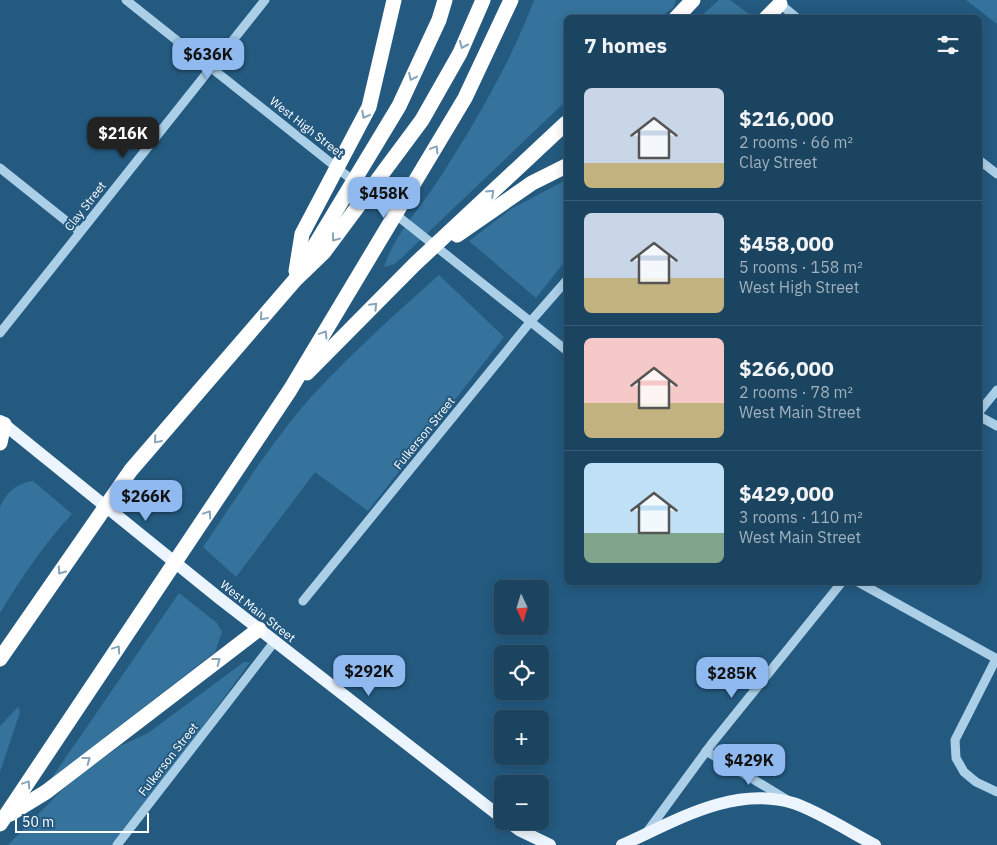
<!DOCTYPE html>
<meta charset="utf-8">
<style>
body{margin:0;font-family:"IBM Plex Sans",sans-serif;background:#284e69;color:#f1f3f6;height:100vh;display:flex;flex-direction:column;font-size:19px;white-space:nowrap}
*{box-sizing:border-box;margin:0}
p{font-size:16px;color:#a0b0bd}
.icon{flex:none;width:28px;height:28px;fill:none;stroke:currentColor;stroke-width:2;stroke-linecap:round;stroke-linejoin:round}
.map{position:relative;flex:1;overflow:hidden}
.details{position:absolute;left:564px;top:15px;width:418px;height:570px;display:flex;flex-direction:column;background:#1b4460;border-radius:8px;box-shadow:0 2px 12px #0003,0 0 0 1px #395c75}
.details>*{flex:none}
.needle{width:32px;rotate:176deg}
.fabs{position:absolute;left:494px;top:580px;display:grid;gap:10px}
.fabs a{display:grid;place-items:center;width:55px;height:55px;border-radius:8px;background:#1b4460;box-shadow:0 2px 12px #0003,0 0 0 1px #395c75;font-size:25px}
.scale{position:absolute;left:15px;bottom:12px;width:134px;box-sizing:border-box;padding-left:5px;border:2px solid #fff;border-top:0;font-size:14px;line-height:18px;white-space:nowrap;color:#fff;-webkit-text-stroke:4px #245a80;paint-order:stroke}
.price{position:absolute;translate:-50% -42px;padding:0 11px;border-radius:10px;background:#90b9f0;color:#111;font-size:16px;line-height:32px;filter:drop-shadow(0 1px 2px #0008)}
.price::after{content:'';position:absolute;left:50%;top:30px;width:15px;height:11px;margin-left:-8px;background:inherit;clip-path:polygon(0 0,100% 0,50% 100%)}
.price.selected{background:#222;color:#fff}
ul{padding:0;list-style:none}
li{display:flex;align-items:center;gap:15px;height:125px;padding:0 20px}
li+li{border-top:1px solid #395c75}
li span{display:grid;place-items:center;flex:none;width:140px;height:100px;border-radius:8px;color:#555}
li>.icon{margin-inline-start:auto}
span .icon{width:60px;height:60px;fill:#fffc;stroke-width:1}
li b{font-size:21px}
h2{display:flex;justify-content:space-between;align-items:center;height:60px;padding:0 20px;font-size:21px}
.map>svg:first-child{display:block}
.green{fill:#35739c}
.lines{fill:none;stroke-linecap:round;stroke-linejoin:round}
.minor{stroke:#abcfe7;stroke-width:9}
.major{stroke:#ecf5fd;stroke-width:12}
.highway{stroke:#fff;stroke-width:15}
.oneway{stroke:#87a4b9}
.labels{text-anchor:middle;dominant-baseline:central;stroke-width:4;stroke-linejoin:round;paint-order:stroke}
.street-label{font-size:12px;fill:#fff;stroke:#245a80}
</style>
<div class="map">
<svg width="997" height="845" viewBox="0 0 997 845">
<rect width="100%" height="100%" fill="#245a80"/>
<g class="green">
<path d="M534,0H676L673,8L660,17L566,18V101L395,264L384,267C395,233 422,206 441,176C476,121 511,62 534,0Z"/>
<polygon points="719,0 730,0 749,14 749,17 700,17"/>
<polygon points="966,0 997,0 997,24"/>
<polygon points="566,180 566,260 536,298 469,241 511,209"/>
<path d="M439,275L504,337L368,511L315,472L236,577L203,547C238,496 271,442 312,396C352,353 395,314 439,275Z"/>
<path d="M33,481L72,514C44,544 21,578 0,613V507C6,492 17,483 33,481Z"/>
<polygon points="179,593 217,623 222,632 215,652 51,779"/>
<polygon points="244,662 250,662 116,845 8,845 70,782 120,746 148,733"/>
<polygon points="18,707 20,712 0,772 0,726"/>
</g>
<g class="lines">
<g class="minor">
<polyline points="126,0 566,350"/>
<polyline points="780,4 797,18"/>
<polyline points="979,160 997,174"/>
<polyline points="0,168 80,232"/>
<polyline points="0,333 265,0"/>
<polyline points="979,412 997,390"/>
<polyline points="979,416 997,426"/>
<polyline points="858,582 997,659"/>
<polyline points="303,601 531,321 566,281"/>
<polyline points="996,659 955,740 956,758 964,772 976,782 997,792"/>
<polyline points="706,751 786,799"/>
<polyline points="647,832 713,742 842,582"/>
<polyline points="117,845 275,641"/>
</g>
<g class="major">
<polyline points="0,421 219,598 502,818"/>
<polyline points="507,821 519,830 550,845"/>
<path d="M622,845C674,822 732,785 793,803C816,810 852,833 875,845"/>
</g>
<g class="highway">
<polyline points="676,18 693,0"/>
<polyline points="766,18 780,4"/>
<polyline points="457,235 532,183 566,166"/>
<polyline points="303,265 399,106 439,20 445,0"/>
<polyline points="296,271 302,234 369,107 394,0"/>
<polyline points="307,373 415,264 566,123"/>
<polyline points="0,443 4,424"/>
<polyline points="0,659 131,470 295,280 324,252 422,120 460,53 483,0"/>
<polyline points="10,814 46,792 259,629"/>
<polyline points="0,824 290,390 465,98 511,0"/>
</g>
</g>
<defs><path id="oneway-chevron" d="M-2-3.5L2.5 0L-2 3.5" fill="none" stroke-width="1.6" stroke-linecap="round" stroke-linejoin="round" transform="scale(1.25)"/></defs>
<g class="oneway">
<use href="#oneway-chevron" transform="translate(463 45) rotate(114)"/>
<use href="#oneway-chevron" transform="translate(412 77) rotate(115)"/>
<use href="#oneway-chevron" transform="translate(365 115) rotate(118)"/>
<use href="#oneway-chevron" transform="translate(435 149) rotate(-59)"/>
<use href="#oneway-chevron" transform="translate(491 193) rotate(-43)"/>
<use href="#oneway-chevron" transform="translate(335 238) rotate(127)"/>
<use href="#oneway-chevron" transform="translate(374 306) rotate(-46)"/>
<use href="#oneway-chevron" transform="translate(263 317) rotate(131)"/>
<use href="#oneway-chevron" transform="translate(324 334) rotate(-59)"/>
<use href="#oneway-chevron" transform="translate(157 440) rotate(131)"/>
<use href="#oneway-chevron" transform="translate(208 514) rotate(-56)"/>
<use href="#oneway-chevron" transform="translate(61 571) rotate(125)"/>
<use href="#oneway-chevron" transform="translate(117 649) rotate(-56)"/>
<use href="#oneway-chevron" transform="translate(217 661) rotate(-37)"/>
<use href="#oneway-chevron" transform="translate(87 760) rotate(-37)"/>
<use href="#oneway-chevron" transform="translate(27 784) rotate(-56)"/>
</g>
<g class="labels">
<g class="street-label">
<text transform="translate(307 127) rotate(38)">West High Street</text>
<text transform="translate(85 206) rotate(-52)">Clay Street</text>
<text transform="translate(424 433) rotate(-51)">Fulkerson Street</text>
<text transform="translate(258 611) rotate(38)">West Main Street</text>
<text transform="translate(168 759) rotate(-52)">Fulkerson Street</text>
</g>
</g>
</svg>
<div class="fabs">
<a><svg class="needle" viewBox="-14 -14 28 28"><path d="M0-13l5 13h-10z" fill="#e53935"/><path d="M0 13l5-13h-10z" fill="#a0b0bd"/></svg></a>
<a><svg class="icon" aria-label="locate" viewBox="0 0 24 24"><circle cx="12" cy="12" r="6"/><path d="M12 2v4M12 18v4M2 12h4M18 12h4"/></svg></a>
<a>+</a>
<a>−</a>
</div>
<div class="scale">50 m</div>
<b class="price" style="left:208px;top:80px">$636K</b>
<b class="price selected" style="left:123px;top:159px">$216K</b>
<b class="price" style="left:384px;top:219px">$458K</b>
<b class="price" style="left:146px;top:522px">$266K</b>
<b class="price" style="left:369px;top:697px">$292K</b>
<b class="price" style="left:732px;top:699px">$285K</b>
<b class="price" style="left:749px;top:786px">$429K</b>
<section class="details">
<h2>7 homes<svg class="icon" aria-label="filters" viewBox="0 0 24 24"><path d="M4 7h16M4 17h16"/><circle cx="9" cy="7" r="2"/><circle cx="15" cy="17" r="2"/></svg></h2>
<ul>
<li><span style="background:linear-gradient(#c9d6e8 75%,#c2b280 0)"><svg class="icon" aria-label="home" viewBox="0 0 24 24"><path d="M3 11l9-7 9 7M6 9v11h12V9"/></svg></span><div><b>$216,000</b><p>2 rooms · 66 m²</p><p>Clay Street</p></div></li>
<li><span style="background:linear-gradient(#c9d6e8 65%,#c2b280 0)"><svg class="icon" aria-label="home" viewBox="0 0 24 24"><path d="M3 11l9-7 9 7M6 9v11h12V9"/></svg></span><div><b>$458,000</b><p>5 rooms · 158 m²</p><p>West High Street</p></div></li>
<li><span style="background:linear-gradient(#f6c9c9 65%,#c2b280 0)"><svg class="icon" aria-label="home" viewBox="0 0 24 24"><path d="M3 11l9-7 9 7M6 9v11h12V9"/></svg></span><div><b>$266,000</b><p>2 rooms · 78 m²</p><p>West Main Street</p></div></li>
<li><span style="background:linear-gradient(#bfe0f5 70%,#7fa58c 0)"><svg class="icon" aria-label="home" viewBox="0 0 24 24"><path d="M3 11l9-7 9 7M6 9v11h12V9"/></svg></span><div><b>$429,000</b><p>3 rooms · 110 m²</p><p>West Main Street</p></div></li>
</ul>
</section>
</div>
